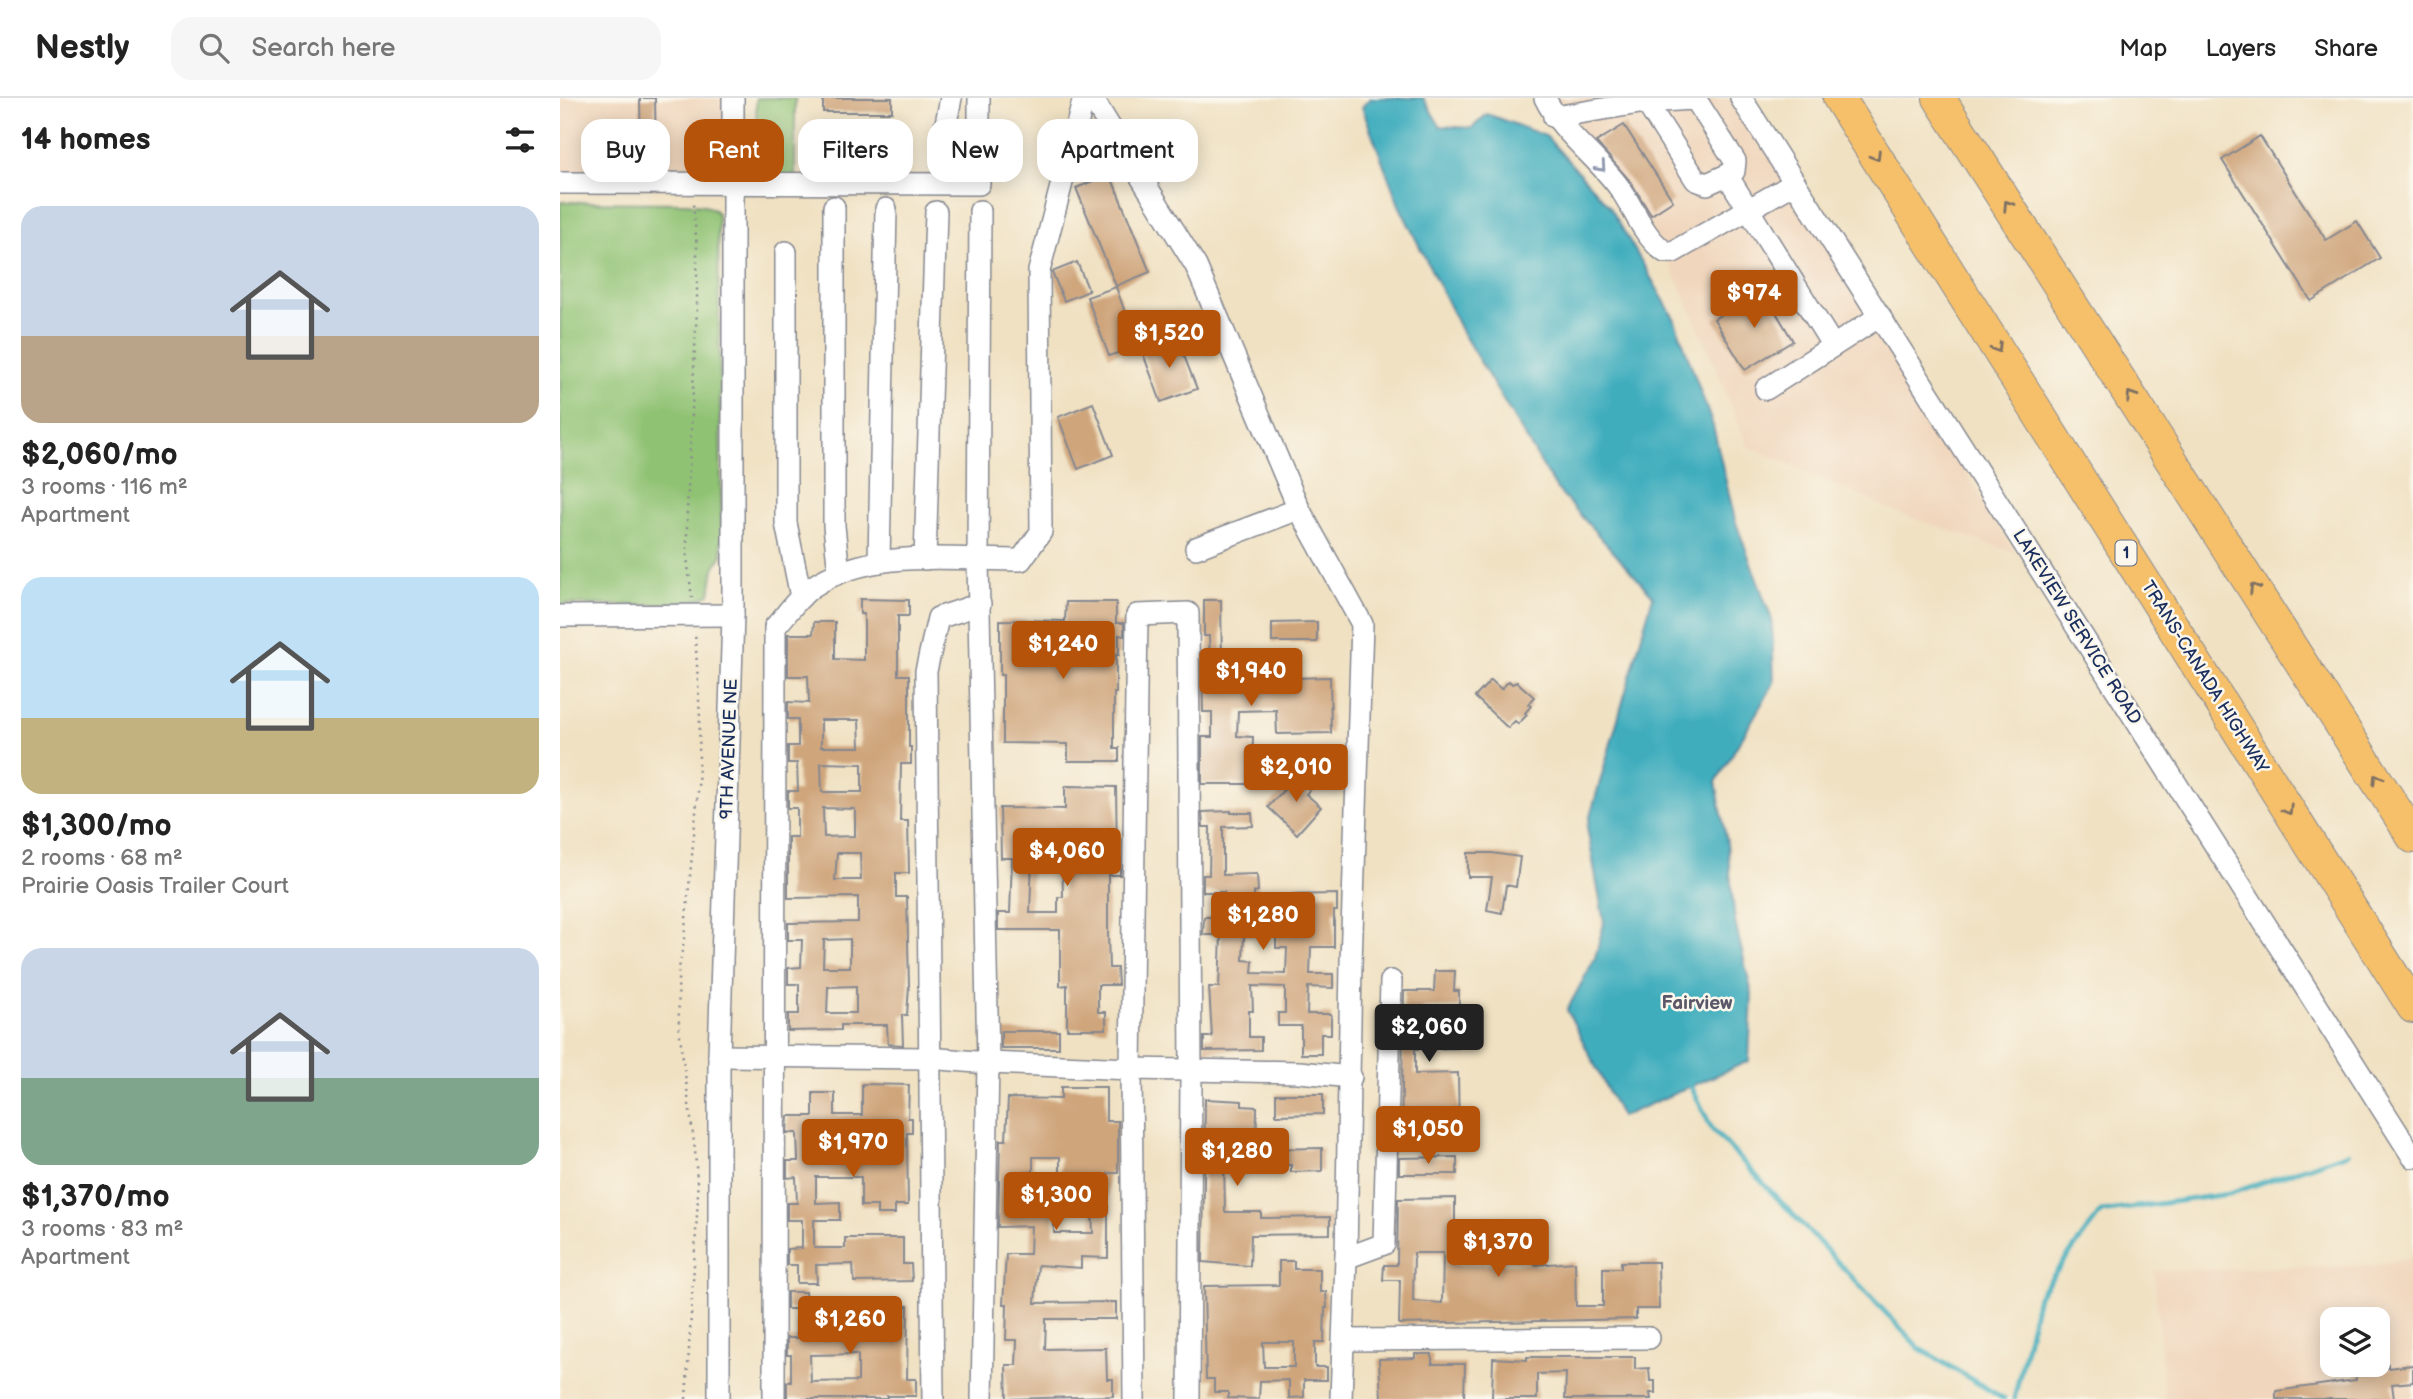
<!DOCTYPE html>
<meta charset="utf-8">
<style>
body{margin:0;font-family:"Balsamiq Sans",sans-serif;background:#f6f6f6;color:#222;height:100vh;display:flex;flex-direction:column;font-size:26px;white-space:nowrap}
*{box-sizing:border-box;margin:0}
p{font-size:23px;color:#767676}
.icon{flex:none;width:38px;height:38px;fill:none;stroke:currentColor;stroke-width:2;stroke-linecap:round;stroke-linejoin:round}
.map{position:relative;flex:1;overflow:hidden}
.side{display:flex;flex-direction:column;background:#fff;width:560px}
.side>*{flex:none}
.guide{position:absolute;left:21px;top:21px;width:665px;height:63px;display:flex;gap:14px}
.controls{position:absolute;left:1760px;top:1209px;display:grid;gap:14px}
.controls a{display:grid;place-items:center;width:70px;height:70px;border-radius:14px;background:#fff;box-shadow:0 4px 18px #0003;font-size:35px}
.price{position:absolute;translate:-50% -60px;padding:0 16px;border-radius:7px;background:#b45309;color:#fff;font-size:23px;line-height:46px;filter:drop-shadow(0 2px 4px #0008)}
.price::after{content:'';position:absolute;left:50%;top:42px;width:21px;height:16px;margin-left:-10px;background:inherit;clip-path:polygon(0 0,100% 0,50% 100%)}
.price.on{background:#222;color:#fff}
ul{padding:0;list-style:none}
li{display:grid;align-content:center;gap:14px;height:371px;padding:0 21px}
li span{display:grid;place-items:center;height:217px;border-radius:21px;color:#555}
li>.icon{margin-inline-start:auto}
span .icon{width:126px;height:126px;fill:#fffc;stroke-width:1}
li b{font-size:30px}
h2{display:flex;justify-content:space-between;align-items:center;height:84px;padding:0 21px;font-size:30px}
.pill{padding:0 24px;border-radius:21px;background:#fff;box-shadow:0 4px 18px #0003;font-size:24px;line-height:63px}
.pill.on{background:#b45309;color:#fff}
header{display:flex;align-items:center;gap:42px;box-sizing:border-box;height:98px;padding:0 35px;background:#fff;border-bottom:2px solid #e0e0e0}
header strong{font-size:33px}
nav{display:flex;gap:38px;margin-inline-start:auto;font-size:24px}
.search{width:490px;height:63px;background:#f6f6f6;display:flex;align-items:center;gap:18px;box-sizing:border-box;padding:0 24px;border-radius:21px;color:#767676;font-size:26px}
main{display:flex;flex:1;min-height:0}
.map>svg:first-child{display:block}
.built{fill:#f0d6bc;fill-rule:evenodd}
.green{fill:#90c273;stroke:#567868;stroke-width:2}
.water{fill:#3fadbd;stroke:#2d6e8e;stroke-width:2}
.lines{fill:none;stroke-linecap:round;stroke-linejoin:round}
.stream{stroke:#3fadbd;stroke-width:5}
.building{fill:#cfa57b;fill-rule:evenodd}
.minor-casing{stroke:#868890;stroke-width:24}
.highway-casing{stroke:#868890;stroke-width:34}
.path{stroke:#868890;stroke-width:2.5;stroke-dasharray:2 5;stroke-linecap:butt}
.minor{stroke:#fff;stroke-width:21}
.highway{stroke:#f6c06b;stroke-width:32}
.oneway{stroke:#7e7064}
.oneway2{stroke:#8d97ae}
.labels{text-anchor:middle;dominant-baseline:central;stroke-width:5;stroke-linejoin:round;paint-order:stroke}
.shield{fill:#fbf7ec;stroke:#5e6b89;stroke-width:2}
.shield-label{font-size:16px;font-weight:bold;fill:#1b2f5e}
.street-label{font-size:18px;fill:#1b2f5e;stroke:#fbf7ec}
.neighbourhood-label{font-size:19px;font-weight:bold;fill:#5a5868;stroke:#fbf7ec}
</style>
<header>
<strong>Nestly</strong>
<div class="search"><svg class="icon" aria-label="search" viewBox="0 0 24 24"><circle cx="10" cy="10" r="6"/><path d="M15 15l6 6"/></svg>Search here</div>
<nav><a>Map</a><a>Layers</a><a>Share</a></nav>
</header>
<main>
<section class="side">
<h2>14 homes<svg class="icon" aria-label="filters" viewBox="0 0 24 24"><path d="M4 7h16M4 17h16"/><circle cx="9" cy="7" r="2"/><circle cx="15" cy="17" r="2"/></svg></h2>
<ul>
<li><span style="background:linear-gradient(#c9d6e8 60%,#b9a48a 0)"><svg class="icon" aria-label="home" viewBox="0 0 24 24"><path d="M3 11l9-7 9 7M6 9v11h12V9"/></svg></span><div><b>$2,060/mo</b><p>3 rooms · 116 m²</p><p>Apartment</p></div></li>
<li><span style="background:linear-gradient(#bfe0f5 65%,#c2b280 0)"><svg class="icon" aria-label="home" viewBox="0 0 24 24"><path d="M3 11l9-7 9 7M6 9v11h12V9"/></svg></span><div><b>$1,300/mo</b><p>2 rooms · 68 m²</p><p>Prairie Oasis Trailer Court</p></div></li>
<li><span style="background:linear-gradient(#c9d6e8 60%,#7fa58c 0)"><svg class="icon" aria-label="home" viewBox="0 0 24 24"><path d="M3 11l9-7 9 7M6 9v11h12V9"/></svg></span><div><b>$1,370/mo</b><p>3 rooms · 83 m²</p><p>Apartment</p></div></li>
</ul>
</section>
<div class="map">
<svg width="1853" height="1301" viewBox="0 0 1853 1301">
<rect width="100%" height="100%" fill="#fbf7ec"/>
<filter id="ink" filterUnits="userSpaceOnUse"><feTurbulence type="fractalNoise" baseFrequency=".0143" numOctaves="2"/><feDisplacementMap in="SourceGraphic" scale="14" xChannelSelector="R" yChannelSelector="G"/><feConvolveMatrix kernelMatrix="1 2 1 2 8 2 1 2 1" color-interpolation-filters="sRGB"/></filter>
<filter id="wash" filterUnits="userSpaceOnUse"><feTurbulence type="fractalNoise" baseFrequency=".00686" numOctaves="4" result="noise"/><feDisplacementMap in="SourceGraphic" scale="28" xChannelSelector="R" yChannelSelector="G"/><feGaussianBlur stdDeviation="1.57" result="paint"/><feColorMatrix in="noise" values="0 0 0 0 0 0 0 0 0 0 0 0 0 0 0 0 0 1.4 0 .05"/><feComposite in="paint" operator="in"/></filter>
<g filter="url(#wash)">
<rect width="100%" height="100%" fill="#f0e1c2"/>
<g class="built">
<polygon points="0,0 173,0 173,84 0,85"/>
<polygon points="983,0 1175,0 1455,455 1344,417 1188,348 1123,193 1085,121"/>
<path d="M1853,1159V1301H1605L1594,1173L1818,1167ZM1773,1222H1818V1267H1773Z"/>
</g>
<g class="green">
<polygon points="196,0 235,0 235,82 198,77"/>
<path d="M0,104L126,105L144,107L156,113L158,118L162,457L154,470L150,496C126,512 33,506 0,506Z"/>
</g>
<polygon class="water" points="810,0 863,0 880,28 912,30 927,16 986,38 1050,109 1114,220 1153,328 1175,422 1212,522 1214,585 1156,684 1167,745 1175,824 1192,896 1189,963 1061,1019 1007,912 1035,860 1044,825 1027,729 1093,498 996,390 902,234 839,107 802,9"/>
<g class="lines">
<g class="stream">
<polyline points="1131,988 1152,1031 1359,1250 1444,1301"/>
<polyline points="1454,1301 1478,1198 1541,1114 1669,1096 1788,1055"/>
</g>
</g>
<g id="blocks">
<g class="building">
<polygon points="80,0 95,0 96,55 81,56"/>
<rect x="263" y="0" width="69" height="14"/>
<polygon points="1064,27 1113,103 1091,117 1071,84 1036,44"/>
<polygon points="1700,38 1766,142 1797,123 1820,160 1751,203 1662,62"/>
<polygon points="550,76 590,174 556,188 516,90"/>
<polygon points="517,164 529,193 504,203 492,174"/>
<polygon points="556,189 577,248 549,258 527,199"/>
<polygon points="1202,191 1233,243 1185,272 1154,221"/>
<polygon points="617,240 637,291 601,304 582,253"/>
<polygon points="533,305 553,357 518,371 498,319"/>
<path d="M300,501L349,502V518H338V577H349V649H351V666H341L340,723H348L349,775H336V799H347L349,888L347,917H342L343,947L328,946L327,927H281V932L228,933V916H239V886H228V870L241,869L242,842H228V825L298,824V799L228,800V739H237V710H228V693H238L237,665H228V648H238V621H228V604L249,605L248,578H228V536H253L254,524H275V561L304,562V516H300ZM261,622H299L300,649H261ZM261,665L302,666V694H262ZM263,710L295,711V738L264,739ZM277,755H300L301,782H275ZM290,841V869H263L264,842ZM296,888V915H267L268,889Z"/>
<polygon points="644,502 661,502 662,566 693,566 693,581 770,579 771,635 717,636 716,612 678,613 677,638 693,639 692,671 698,671 698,686 642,686 642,639 652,639 652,614 643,614 642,565 650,565 649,538 644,538"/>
<polygon points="506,504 556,504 556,525 564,525 564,538 559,537 559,557 556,557 556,595 554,595 554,650 559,650 559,663 508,663 508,646 443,645 443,577 440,577 440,522 505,523"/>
<polygon points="757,524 757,544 712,544 712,525"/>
<polygon points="931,582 941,591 949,583 952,586 957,584 974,599 968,606 971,608 965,615 967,617 958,626 955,623 948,630 915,599"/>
<polygon points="740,674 754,686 746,696 761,709 737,736 708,709"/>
<path d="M505,688L556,689L557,760H560V777H548V835L549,870H557L558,887H538V914H546V931H507V887L500,888V832H438V815H450L452,760H441L440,710L505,711ZM472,760H502L503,799H498V815H470Z"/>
<polygon points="671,713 671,715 692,715 693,728 663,729 663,777 697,776 698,793 694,794 694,838 684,838 683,862 693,863 692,875 726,876 727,850 716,850 716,833 721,833 721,797 777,796 777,813 774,813 774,849 751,849 750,876 773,876 773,890 748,889 747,916 771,916 771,936 761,936 761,956 741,956 741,928 718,928 718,915 725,915 725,889 692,888 693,913 689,913 689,939 701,939 701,952 644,953 644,939 652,939 649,889 659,889 661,837 643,837 644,819 663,819 664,794 643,794 643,777 649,777 650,729 643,729 642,714"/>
<polygon points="908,755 932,755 960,759 956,789 946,787 942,815 927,812 932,779 908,779"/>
<polygon points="875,873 895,873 894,893 899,893 899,909 862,910 860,938 898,937 899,950 855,951 855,976 898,975 899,1034 841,1035 844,893 874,893"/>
<rect x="441" y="933" width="58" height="17"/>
<path d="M302,986L349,987L348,1020H352V1035H347L348,1107H335V1116H317V1108H301V1079H256V1105L280,1104V1122H254V1150H285V1140H343V1166H351L352,1183L294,1184L293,1166L256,1167L257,1185H237V1167H227V1151L242,1150V1122H227V1105H237L236,1079L227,1080V1063H238L237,1035H227L228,1018H253V995H275V1017H302ZM289,1034L290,1062H257V1035Z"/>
<path d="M501,989H546V1023H558V1075H548V1160L521,1159V1170L478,1167L475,1205L556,1204V1221H486L485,1251L546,1250L547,1281H553V1298L447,1301L446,1267H456L457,1242H446L447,1206H443L446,1156H470L471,1128L438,1129L440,1042H446L448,1000L501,1001ZM473,1059H500V1076H503L504,1109H532L533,1135H494V1111L462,1112V1074H473Z"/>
<polygon points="716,996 763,996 763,1016 716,1017"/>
<polygon points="645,1001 682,1003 682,1008 697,1009 696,1061 664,1060 665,1114 701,1114 701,1120 770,1119 770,1136 691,1137 690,1168 643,1164"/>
<polygon points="762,1050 762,1073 731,1074 731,1067 709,1068 709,1051"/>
<polygon points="897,1059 897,1076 839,1076 839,1060"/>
<path d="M895,1100V1167L975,1165V1167L1015,1164L1016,1208H1043V1170H1061V1164H1098L1099,1211H1076V1221L839,1226L840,1182H823L824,1167H837L838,1101ZM854,1155H883L882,1205L853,1203Z"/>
<path d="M719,1163H734V1171H760V1194H766L767,1210H765L764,1244H755V1269H767V1282H744V1299L729,1300V1282L700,1283L699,1301L668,1300V1294H654V1281H646L644,1188L719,1187ZM703,1244H734V1269H704Z"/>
<path d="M227,1194H245L246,1208H256V1240L300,1239L301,1208H348L347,1281H356V1298H327V1301H227V1284H231V1257H227V1240H237L236,1211H227ZM298,1256V1283L251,1284L250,1257Z"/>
<polygon points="855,1256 872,1256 872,1266 905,1266 904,1301 821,1301 819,1261 855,1260"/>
<polygon points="967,1259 1075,1259 1075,1271 1089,1270 1090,1283 1095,1283 1095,1295 1090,1295 1091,1301 1005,1301 1006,1275 977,1276 977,1301 932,1301 933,1260 967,1262"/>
<polygon points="1828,1266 1828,1270 1853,1267 1853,1284 1832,1286 1834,1301 1716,1301 1716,1293 1796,1282 1795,1271"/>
</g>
</g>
</g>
<g filter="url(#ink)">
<use href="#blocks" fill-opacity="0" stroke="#868890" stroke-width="2"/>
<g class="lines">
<g class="minor-casing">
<g id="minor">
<polyline points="532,0 636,168 739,411 802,526 791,865 786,1160 781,1301"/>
<path d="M985,0C1003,37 1038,59 1061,92C1075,113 1084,139 1105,154H1113L1235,85"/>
<polyline points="1181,0 1853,1059"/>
<polyline points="994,19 1086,4"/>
<polyline points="381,37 386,25 391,0"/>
<polyline points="1167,77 1174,73 1175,63 1138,5 1133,1 1086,4 1136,82 1147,86 1167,77 1273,248"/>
<polyline points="0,85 419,86 419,0"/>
<polyline points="274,109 274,428 279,475"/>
<polyline points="420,113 418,462 428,965 422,1301"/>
<polyline points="226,154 226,425 241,499"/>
<polyline points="1206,291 1320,218"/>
<polyline points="636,450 739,411"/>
<polyline points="365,461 376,114"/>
<polyline points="319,464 326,111"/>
<polyline points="0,518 173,517"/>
<polyline points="159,958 369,960 428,965 571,971 739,974 791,979"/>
<polyline points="786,1160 824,1146 831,883"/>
<polyline points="784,1242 1089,1240"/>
<polyline points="159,1301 159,958 173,517 173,0"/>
<path d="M214,1301L215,529C227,516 238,499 252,489C312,449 393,462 461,462L481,434L479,173L524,0"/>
<polyline points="373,1301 366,573 378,520 420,506"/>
<polyline points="574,1301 571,971 577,517 628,515 631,972 629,1301"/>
</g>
</g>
<g class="highway-casing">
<g id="highway">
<polyline points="1279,0 1853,909"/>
<polyline points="1379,0 1853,739"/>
</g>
</g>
<g class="path">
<polyline points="132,500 127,459 127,412 137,210 137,149 133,105"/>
<polyline points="126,1301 138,1100 135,1052 119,930 118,876 124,842 138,693 140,619 135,534"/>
</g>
<use href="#minor" class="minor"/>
<use href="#highway" class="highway"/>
</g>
<defs><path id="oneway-chevron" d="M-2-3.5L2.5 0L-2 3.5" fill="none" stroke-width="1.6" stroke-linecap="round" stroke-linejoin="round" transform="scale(1.75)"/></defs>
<g class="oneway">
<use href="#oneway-chevron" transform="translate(1316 58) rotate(58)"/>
<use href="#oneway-chevron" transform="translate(1448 107) rotate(-123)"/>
<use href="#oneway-chevron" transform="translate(1437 250) rotate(58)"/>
<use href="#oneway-chevron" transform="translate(1571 298) rotate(-123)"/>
<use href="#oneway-chevron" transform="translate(1694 490) rotate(-123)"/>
<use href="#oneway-chevron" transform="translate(1817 681) rotate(-122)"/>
<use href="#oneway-chevron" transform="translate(1728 712) rotate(58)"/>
</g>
<use class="oneway2" href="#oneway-chevron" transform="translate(1041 69) rotate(48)"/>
</g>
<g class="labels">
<rect class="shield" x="1555.5" y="442.5" width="21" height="25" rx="5"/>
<g class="shield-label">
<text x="1566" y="455">1</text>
</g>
<g class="street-label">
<text transform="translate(1517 529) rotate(58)">LAKEVIEW SERVICE ROAD</text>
<text transform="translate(1645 579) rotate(58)">TRANS-CANADA HIGHWAY</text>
<text transform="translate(169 651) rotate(-88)">9TH AVENUE NE</text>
</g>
<g class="neighbourhood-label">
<text x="1137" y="905">Fairview</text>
</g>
</g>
</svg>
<div class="controls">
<a><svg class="icon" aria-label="layers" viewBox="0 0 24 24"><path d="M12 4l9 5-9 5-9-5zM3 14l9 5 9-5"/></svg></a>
</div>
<b class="price" style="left:1194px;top:232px">$974</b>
<b class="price" style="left:609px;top:272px">$1,520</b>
<b class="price" style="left:503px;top:583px">$1,240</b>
<b class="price" style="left:691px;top:610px">$1,940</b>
<b class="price" style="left:736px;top:706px">$2,010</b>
<b class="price" style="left:507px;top:790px">$4,060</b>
<b class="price" style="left:703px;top:854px">$1,280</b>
<b class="price on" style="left:869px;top:966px">$2,060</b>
<b class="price" style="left:868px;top:1068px">$1,050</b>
<b class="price" style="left:293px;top:1081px">$1,970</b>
<b class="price" style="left:677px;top:1090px">$1,280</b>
<b class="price" style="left:496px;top:1134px">$1,300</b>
<b class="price" style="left:938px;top:1181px">$1,370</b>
<b class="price" style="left:290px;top:1258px">$1,260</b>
<div class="guide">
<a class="pill">Buy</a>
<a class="pill on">Rent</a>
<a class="pill">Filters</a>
<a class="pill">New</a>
<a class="pill">Apartment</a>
</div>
</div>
</main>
